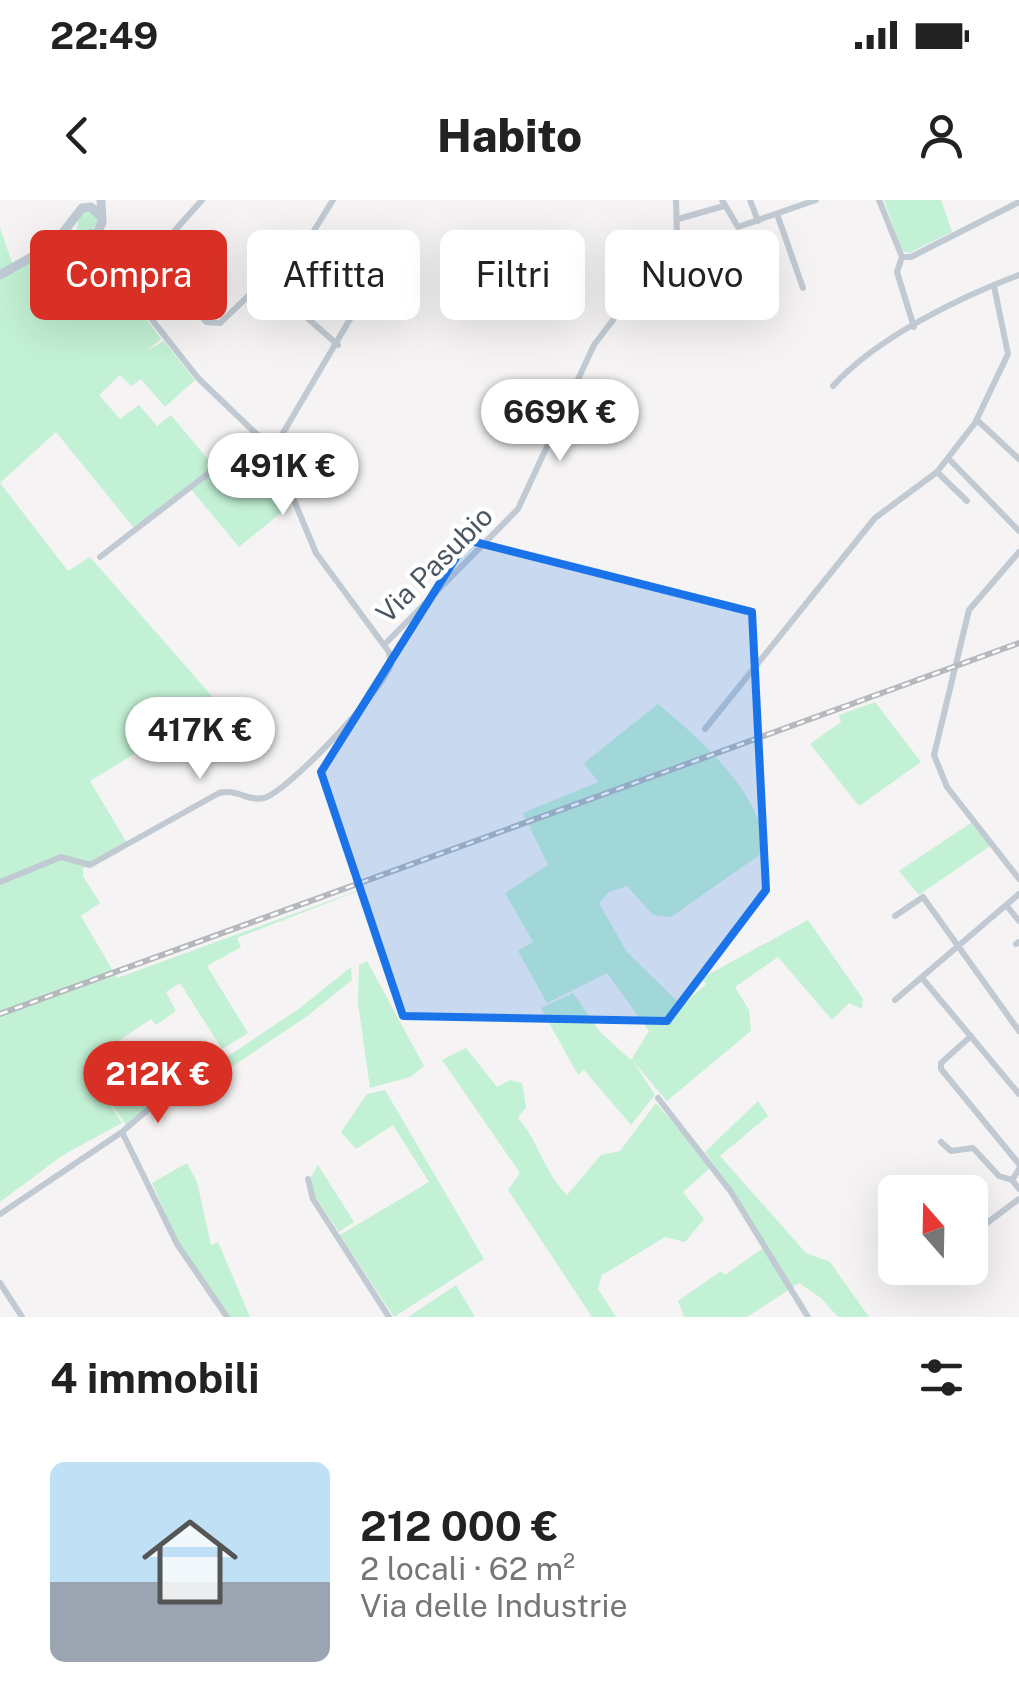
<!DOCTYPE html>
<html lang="it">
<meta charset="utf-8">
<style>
body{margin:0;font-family:"Public Sans",sans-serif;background:#f6f6f6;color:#222;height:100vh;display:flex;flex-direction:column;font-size:38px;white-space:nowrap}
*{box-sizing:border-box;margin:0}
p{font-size:32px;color:#767676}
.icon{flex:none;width:55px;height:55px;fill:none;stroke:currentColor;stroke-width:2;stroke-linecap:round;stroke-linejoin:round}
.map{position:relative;height:1117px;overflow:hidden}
.side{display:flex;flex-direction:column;background:#fff;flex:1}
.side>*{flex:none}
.hud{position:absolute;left:30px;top:30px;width:960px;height:90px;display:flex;gap:20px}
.needle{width:65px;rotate:340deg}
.controls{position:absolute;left:878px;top:975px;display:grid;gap:20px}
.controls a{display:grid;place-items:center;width:110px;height:110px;border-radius:15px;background:#fff;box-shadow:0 10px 40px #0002;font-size:50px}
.price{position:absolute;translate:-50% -85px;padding:0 22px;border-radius:35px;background:#fff;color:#222;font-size:32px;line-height:65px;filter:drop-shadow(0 2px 5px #0008)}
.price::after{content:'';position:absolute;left:50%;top:60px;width:30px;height:22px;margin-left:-15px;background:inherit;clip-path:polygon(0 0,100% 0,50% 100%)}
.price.on{background:#d93025;color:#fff}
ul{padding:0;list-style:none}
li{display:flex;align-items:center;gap:30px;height:250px;padding:0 50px}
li+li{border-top:2px solid #e0e0e0}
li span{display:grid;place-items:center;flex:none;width:280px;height:200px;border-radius:15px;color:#555}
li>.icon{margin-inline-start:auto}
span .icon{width:120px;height:120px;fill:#fffc;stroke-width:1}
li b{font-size:42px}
h2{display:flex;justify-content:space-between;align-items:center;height:120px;padding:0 50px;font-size:42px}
.tag{padding:0 35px;border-radius:15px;background:#fff;box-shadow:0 10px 40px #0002;font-size:35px;line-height:90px}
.tag.on{background:#d93025;color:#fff}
.status{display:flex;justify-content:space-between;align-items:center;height:70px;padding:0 50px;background:#fff;direction:ltr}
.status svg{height:28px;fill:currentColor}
header{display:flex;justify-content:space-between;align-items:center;height:130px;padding:0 50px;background:#fff;font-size:45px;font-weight:800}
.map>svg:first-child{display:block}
.green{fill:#c3f1d5}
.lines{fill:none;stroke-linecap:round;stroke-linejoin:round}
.street{stroke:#c1cad2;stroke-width:6}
.secondary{stroke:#c1cbd6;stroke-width:9}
.rail-casing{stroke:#b5b8bd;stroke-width:6}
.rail{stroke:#fff;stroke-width:2.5;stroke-dasharray:8;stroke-linecap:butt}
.marked{fill:#1a73e8;fill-opacity:0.2;stroke:#1a73e8;stroke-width:8;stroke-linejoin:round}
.labels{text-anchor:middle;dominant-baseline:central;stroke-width:9;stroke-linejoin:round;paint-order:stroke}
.street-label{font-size:28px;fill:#4a5661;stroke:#fff}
</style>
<div class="status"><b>22:49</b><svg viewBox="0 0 49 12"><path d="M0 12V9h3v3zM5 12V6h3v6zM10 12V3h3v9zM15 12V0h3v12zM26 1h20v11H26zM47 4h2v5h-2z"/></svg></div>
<header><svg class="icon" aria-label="back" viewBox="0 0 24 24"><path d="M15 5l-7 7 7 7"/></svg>Habito<svg class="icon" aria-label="person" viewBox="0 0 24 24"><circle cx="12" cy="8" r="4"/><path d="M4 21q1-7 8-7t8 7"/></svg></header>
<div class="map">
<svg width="1019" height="1117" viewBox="0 0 1019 1117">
<rect width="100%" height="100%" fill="#f5f3f3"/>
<g class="green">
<polygon points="884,0 941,0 952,32 909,53 902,51"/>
<polygon points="89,10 99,22 88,34 92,47 161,139 145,152 164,141 195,180 165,207 141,179 131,186 120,175 99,195 120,219 139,205 157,226 171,215 216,269 254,240 275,257 293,303 239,347 189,287 134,328 56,232 0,283 68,371 90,357 218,503 90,581 127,643 83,668 83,676 100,703 81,716 117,778 376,684 237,738 241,747 207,766 248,833 222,849 180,783 166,792 176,811 156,825 151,819 84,864 122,923 63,955 0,1002 0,28 15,71 77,29 79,13"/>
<polygon points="875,502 921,562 859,606 810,544 841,522 839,515"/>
<path d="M658,504C705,543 755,588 768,649L671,717L653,715L627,686L609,692L599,703L626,751L682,806L706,784L702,778L808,720L863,799L862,809L849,803L832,820L778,757L735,787L749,810L751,831L667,901L633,861L655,895L631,925L584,870L578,875L541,808L573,793L600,832L631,860L649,831L607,773L547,803L518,751L533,742L505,693L548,665L523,613L598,582L584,563Z"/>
<polygon points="971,623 990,646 919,695 899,671"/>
<polygon points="367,761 424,866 410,877 370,888 358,803 359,765"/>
<polygon points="351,767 352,780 306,817 206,884 201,881 200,875 300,808"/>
<path d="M466,848L497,887L510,880L522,883L526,907L518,918C539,942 544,972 567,995L601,955L620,951L656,903L712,966L683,992L704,1019L685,1042L665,1037L602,1075L598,1089L616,1117H592L508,990L520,973L442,860Z"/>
<polygon points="144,877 156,899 126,925 108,899"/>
<polygon points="385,890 484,1059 394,1117 340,1035 429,982 393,925 356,949 341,932 367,894"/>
<polygon points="758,901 768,916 720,956 806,1053 830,1062 869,1117 838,1117 821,1098 799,1083 747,1117 684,1117 678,1101 721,1071 725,1075 767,1045 705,952"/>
<polygon points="187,963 197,982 211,1045 218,1042 250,1117 230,1117 225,1112 178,1042 152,983"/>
<polygon points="318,965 354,1022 339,1032 316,998 310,979"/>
<polygon points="456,1085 475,1117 408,1117"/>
</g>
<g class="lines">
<g class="street">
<polyline points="722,0 738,27 816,0"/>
<polyline points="750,0 758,21"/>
<polyline points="879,0 902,57"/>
<polyline points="777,14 803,88"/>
<polyline points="678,19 724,6"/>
<polyline points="902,57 911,57 1019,2"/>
<polyline points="902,57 897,72 914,127"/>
<polyline points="136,67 160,100"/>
<polyline points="112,73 146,63 202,0"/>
<polyline points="264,80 338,145"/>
<polyline points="145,112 178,87 206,122 220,123 310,37 333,0"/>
<path d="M833,186C876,138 960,97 1019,75"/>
<polyline points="977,220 1019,259"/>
<polyline points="273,250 363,97 359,82 310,37"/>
<polyline points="948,258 1019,331"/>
<polyline points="937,272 967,301"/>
<polyline points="1019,352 969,410 934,555 947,587 1019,679"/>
<polyline points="100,357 258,235"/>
<polyline points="384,445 518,309 594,145 677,36 676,0"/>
<polyline points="705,529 875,318 937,272 975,223 1008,154 994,86"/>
<path d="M0,682L61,657L90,665L219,593C236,588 248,602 264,598C290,590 384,489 391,464L389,452L316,353L273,250L198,178L86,36"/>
<polyline points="1007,706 1019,721"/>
<polyline points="895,716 923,697 1019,831"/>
<polyline points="1016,744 1019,742"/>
<polyline points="922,778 1019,894"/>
<polyline points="895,800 1019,694"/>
<polyline points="971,836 941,863 941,869 1019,964"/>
<polyline points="177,888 179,884"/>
<polyline points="658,898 731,992 808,1117"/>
<polyline points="122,932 177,1044 227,1117"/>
<polyline points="941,942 951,951 973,948 999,976 1012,980"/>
<polyline points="308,979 313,999 389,1117"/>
<polyline points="1012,980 1019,969"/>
<polyline points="1012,980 1019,989"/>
<polyline points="0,1014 122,932 173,888"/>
<polyline points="971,1035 1019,999"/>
<polyline points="0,1083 22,1117"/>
</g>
<g class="secondary">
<polyline points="58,39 82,8 91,7 100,16"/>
<polyline points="0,75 67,37 97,33 102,23 101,0"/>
</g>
<g class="rail-casing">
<polyline id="rail" points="0,814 1019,443"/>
</g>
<use href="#rail" class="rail"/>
</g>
<path class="marked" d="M467,340L752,412L766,690L667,821L403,816L321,572Z"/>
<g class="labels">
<g class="street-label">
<text transform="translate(434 364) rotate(-45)">Via Pasubio</text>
</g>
</g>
</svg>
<div class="controls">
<a><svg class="needle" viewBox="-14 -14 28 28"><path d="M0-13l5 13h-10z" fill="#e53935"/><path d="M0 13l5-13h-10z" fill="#767676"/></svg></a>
</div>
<b class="price" style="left:560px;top:264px">669K €</b>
<b class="price" style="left:283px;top:318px">491K €</b>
<b class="price" style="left:200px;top:582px">417K €</b>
<b class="price on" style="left:158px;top:926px">212K €</b>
<div class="hud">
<a class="tag on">Compra</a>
<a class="tag">Affitta</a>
<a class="tag">Filtri</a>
<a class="tag">Nuovo</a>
</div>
</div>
<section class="side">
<h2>4 immobili<svg class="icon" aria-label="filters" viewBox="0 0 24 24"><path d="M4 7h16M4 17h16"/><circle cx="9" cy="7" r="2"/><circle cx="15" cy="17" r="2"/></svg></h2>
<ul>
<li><span style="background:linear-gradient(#bfe0f5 60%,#9aa5b1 0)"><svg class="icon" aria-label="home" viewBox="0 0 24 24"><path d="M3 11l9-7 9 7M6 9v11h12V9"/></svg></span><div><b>212 000 €</b><p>2 locali · 62 m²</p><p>Via delle Industrie</p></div></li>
</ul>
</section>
